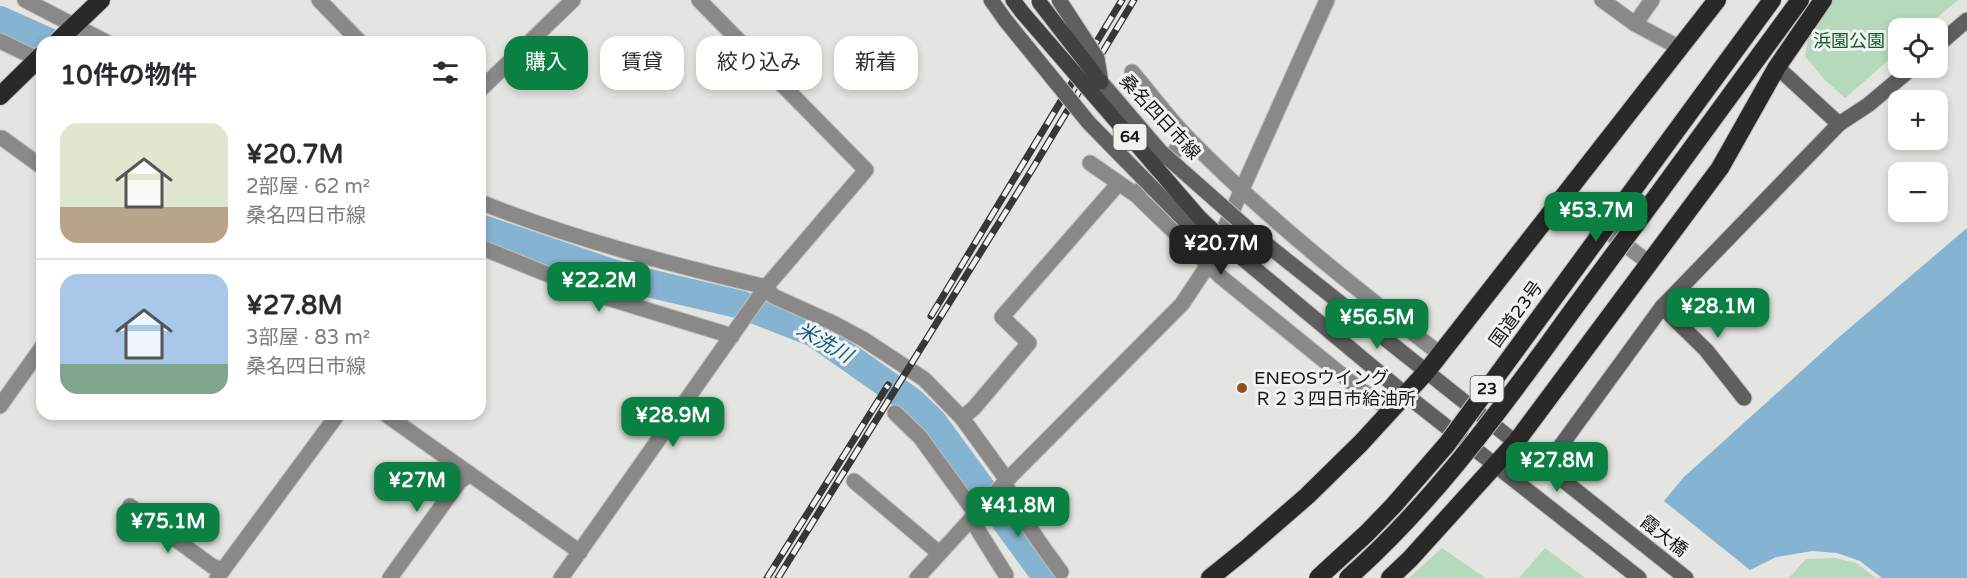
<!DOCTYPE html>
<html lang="ja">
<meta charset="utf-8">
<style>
body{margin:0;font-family:"Varela Round","Noto Sans JP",sans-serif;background:#f2f2f3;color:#2b2b33;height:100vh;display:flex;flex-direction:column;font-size:22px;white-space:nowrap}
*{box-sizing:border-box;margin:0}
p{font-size:20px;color:#7c7c81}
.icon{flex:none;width:33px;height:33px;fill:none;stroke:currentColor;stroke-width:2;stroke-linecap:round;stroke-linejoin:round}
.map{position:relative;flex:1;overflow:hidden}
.side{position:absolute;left:36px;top:36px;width:450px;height:384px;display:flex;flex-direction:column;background:#fff;border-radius:18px;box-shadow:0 3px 9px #0003}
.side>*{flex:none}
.guide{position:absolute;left:504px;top:36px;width:570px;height:54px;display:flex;gap:12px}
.buttons{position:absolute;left:1888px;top:18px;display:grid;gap:12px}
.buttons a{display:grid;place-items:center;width:60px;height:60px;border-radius:12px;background:#fff;box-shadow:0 3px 9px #0003;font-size:30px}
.price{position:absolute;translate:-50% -51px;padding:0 14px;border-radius:12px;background:#0b8043;color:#fff;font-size:20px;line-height:39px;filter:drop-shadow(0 2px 3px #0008)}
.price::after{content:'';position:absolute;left:50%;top:36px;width:18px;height:14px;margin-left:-9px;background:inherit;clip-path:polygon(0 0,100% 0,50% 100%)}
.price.on{background:#222;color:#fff}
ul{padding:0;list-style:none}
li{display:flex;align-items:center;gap:18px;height:150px;padding:0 24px}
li+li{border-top:2px solid #e1e1e2}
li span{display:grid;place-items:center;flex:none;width:168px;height:120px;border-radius:18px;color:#555}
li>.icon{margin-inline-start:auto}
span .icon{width:72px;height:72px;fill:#fffc;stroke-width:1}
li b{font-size:26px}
h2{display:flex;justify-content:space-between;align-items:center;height:72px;padding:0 24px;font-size:26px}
.tag{padding:0 21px;border-radius:18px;background:#fff;box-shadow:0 3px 9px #0003;font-size:21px;line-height:54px}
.tag.on{background:#0b8043;color:#fff}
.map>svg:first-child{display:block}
.green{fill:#b4d9bc}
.water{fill:#85b3d2}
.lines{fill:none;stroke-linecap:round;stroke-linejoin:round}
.river{stroke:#85b3d2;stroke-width:28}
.street-casing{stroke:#bfbfbb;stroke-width:17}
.secondary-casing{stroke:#bfbfbb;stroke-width:17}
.primary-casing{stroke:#bfbfbb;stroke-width:17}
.highway-casing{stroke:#bfbfbb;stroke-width:20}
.street{stroke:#8a8988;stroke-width:15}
.secondary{stroke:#605e5e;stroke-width:15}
.primary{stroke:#434040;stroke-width:15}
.highway{stroke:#2b2828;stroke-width:18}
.rail-casing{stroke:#373735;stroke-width:7}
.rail{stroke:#f1f1ee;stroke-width:4.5;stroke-dasharray:14;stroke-linecap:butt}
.secondary-bridge-casing{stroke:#bfbfbb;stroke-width:17;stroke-linecap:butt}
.primary-bridge-casing{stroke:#bfbfbb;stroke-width:17;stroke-linecap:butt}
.highway-bridge-casing{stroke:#bfbfbb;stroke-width:20;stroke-linecap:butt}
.secondary-bridge{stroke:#605e5e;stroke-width:15}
.primary-bridge{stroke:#434040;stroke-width:15}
.highway-bridge{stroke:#2b2828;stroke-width:18}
.poi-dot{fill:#914f1e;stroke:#f1f1ee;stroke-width:2}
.labels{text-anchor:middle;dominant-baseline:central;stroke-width:6;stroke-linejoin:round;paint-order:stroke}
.shield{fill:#f1f1ee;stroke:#585856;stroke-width:1.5}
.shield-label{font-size:16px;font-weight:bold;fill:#161615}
.park-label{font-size:18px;fill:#16582d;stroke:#f1f1ee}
.street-label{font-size:18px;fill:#161615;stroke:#f1f1ee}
.poi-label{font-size:18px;fill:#161615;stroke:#f1f1ee;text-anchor:start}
.water-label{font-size:20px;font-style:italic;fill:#0c5b84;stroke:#f1f1ee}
</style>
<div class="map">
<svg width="1967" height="578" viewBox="0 0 1967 578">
<rect width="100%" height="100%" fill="#e4e4e0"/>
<g class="green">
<polygon points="1829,0 1958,0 1925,28 1899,28 1899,51 1845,98 1824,79 1805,56 1811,24"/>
<polygon points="1442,548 1485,578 1409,578"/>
<polygon points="1545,548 1585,578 1519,578"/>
<polygon points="1835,558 1856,563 1876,578 1789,578 1806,559"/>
</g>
<polygon class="water" points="1967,228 1967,578 1882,578 1860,561 1837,553 1812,551 1776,557 1750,570 1664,501 1684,477 1838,338"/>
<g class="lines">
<g class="river">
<polyline points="0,20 49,42"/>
<polyline points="480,228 627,278 742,305 814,333 911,401 933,422 1047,578"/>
</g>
<g class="street-casing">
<g id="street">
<polyline points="25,0 106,42"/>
<polyline points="319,0 360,42"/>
<polyline points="1602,0 1635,24 1680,48"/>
<polyline points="1635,24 1652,0"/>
<polyline points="0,41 42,61"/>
<path d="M1132,72C1151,94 1168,118 1189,139C1266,218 1353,286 1440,354"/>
<polyline points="480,90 573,0"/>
<polyline points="2,138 42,167"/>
<polyline points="1090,163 1136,195 1221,277 1358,388 1391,410"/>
<polyline points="1139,191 1187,138"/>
<polyline points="1563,198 1648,262"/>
<path d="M480,202C573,239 669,264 766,287L773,296L835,324L863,339L924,379L962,418L1007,480"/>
<polyline points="480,247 601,296 732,336"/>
<polyline points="0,406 42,347"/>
<polyline points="895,413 920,437 976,514"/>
<polyline points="385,414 580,552"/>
<polyline points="962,418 974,408 1029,343 1002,317 1119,183"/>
<polyline points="854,481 939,553"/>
<path d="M1004,484C1014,496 1016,504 1023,516C1034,536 1048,554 1061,572"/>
<polyline points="130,506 212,566 223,570"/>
<polyline points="971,519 1006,575"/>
<polyline points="217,578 338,414"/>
<polyline points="390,578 459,482 470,474"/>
<polyline points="561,578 766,287 866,170 699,0"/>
<polyline points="917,578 1007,480 1182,304 1208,265 1327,0"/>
</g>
</g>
<g class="secondary-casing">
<g id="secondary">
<polyline points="991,0 1006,21"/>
<polyline points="1938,45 1967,20"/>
<polyline points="1777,67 1839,124"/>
<polyline points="1256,236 1686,578"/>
<polyline points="1242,258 1406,395 1639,578"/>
<polyline points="1662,307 1706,350 1744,398"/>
<polyline points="1546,466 1662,307 1839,124 1868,105 1912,68"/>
</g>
</g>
<g class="primary-casing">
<polyline id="primary" points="1013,0 1022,12"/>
</g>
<g class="highway-casing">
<g id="highway">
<polyline points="57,42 101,0"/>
<polyline points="0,96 42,55"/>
<polyline points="1638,183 1772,0"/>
<polyline points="1656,197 1800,0"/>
<polyline points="1210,578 1246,549 1307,496 1361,443 1427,371 1717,0"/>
<polyline points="1390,578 1410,559 1516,442 1720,168 1777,67 1823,0"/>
</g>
</g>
<use href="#street" class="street"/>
<use href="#secondary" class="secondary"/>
<use href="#primary" class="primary"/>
<use href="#highway" class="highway"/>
<g class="rail-casing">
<g id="rail">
<polyline points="931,316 1122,0"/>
<polyline points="767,578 888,385"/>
<polyline points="778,578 1033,168 1134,0"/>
</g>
</g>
<use href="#rail" class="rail"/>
<g class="secondary-bridge-casing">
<g id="secondary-bridge">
<polyline points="1059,0 1097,58 1101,82 1160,151 1256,236"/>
<polyline points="1006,21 1089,123 1140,175 1196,232 1234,254"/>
</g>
</g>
<g class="primary-bridge-casing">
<g id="primary-bridge">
<polyline points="1039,2 1101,82"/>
<polyline points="1022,12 1199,217 1242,258"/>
</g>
</g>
<g class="highway-bridge-casing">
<g id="highway-bridge">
<polyline points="1318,578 1367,533 1394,505 1447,444 1638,183"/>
<path d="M1348,578C1424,511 1486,429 1546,347C1582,297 1619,247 1656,197"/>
</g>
</g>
<use href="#secondary-bridge" class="secondary-bridge"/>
<use href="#primary-bridge" class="primary-bridge"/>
<use href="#highway-bridge" class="highway-bridge"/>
</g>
<circle class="poi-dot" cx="1242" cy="388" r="6"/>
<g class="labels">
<g class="shield">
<rect x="1113.5" y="124" width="33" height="26" rx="4.5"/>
<rect x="1470.5" y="376" width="33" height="26" rx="4.5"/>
</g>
<g class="shield-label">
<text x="1130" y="137">64</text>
<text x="1487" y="389">23</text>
</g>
<g class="park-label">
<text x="1849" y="41">浜園公園</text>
</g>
<g class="street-label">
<text transform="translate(1160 117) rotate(47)">桑名四日市線</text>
<text transform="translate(1516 314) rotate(-54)">国道23号</text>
<text transform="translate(1664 536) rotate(38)">霞大橋</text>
</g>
<g class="poi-label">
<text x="1254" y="378">ENEOSウイング<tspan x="1254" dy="21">Ｒ２３四日市給油所</tspan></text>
</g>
<g class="water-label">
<text transform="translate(824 343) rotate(30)">米洗川</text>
</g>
</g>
</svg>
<div class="buttons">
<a><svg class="icon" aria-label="locate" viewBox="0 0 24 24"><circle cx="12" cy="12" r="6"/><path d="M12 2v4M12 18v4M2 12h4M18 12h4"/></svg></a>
<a>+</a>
<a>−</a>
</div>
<b class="price" style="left:1596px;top:243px">¥53.7M</b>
<b class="price on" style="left:1221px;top:276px">¥20.7M</b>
<b class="price" style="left:599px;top:313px">¥22.2M</b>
<b class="price" style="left:1718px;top:339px">¥28.1M</b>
<b class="price" style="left:1377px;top:350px">¥56.5M</b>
<b class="price" style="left:673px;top:448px">¥28.9M</b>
<b class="price" style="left:1557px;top:493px">¥27.8M</b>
<b class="price" style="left:417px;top:513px">¥27M</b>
<b class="price" style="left:1018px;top:538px">¥41.8M</b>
<b class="price" style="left:168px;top:554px">¥75.1M</b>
<div class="guide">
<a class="tag on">購入</a>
<a class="tag">賃貸</a>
<a class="tag">絞り込み</a>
<a class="tag">新着</a>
</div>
<section class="side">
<h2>10件の物件<svg class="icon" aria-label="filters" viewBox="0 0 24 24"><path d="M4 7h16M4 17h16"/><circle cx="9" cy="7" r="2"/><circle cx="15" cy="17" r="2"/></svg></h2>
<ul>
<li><span style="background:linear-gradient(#dfe7d0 70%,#b9a48a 0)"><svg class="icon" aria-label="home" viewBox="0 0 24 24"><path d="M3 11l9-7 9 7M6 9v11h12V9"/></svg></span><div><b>¥20.7M</b><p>2部屋 · 62 m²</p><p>桑名四日市線</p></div></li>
<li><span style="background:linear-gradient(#a9c7e8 75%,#7fa58c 0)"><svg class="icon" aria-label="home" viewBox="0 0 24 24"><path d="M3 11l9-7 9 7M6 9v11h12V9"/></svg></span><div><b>¥27.8M</b><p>3部屋 · 83 m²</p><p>桑名四日市線</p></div></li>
</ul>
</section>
</div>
